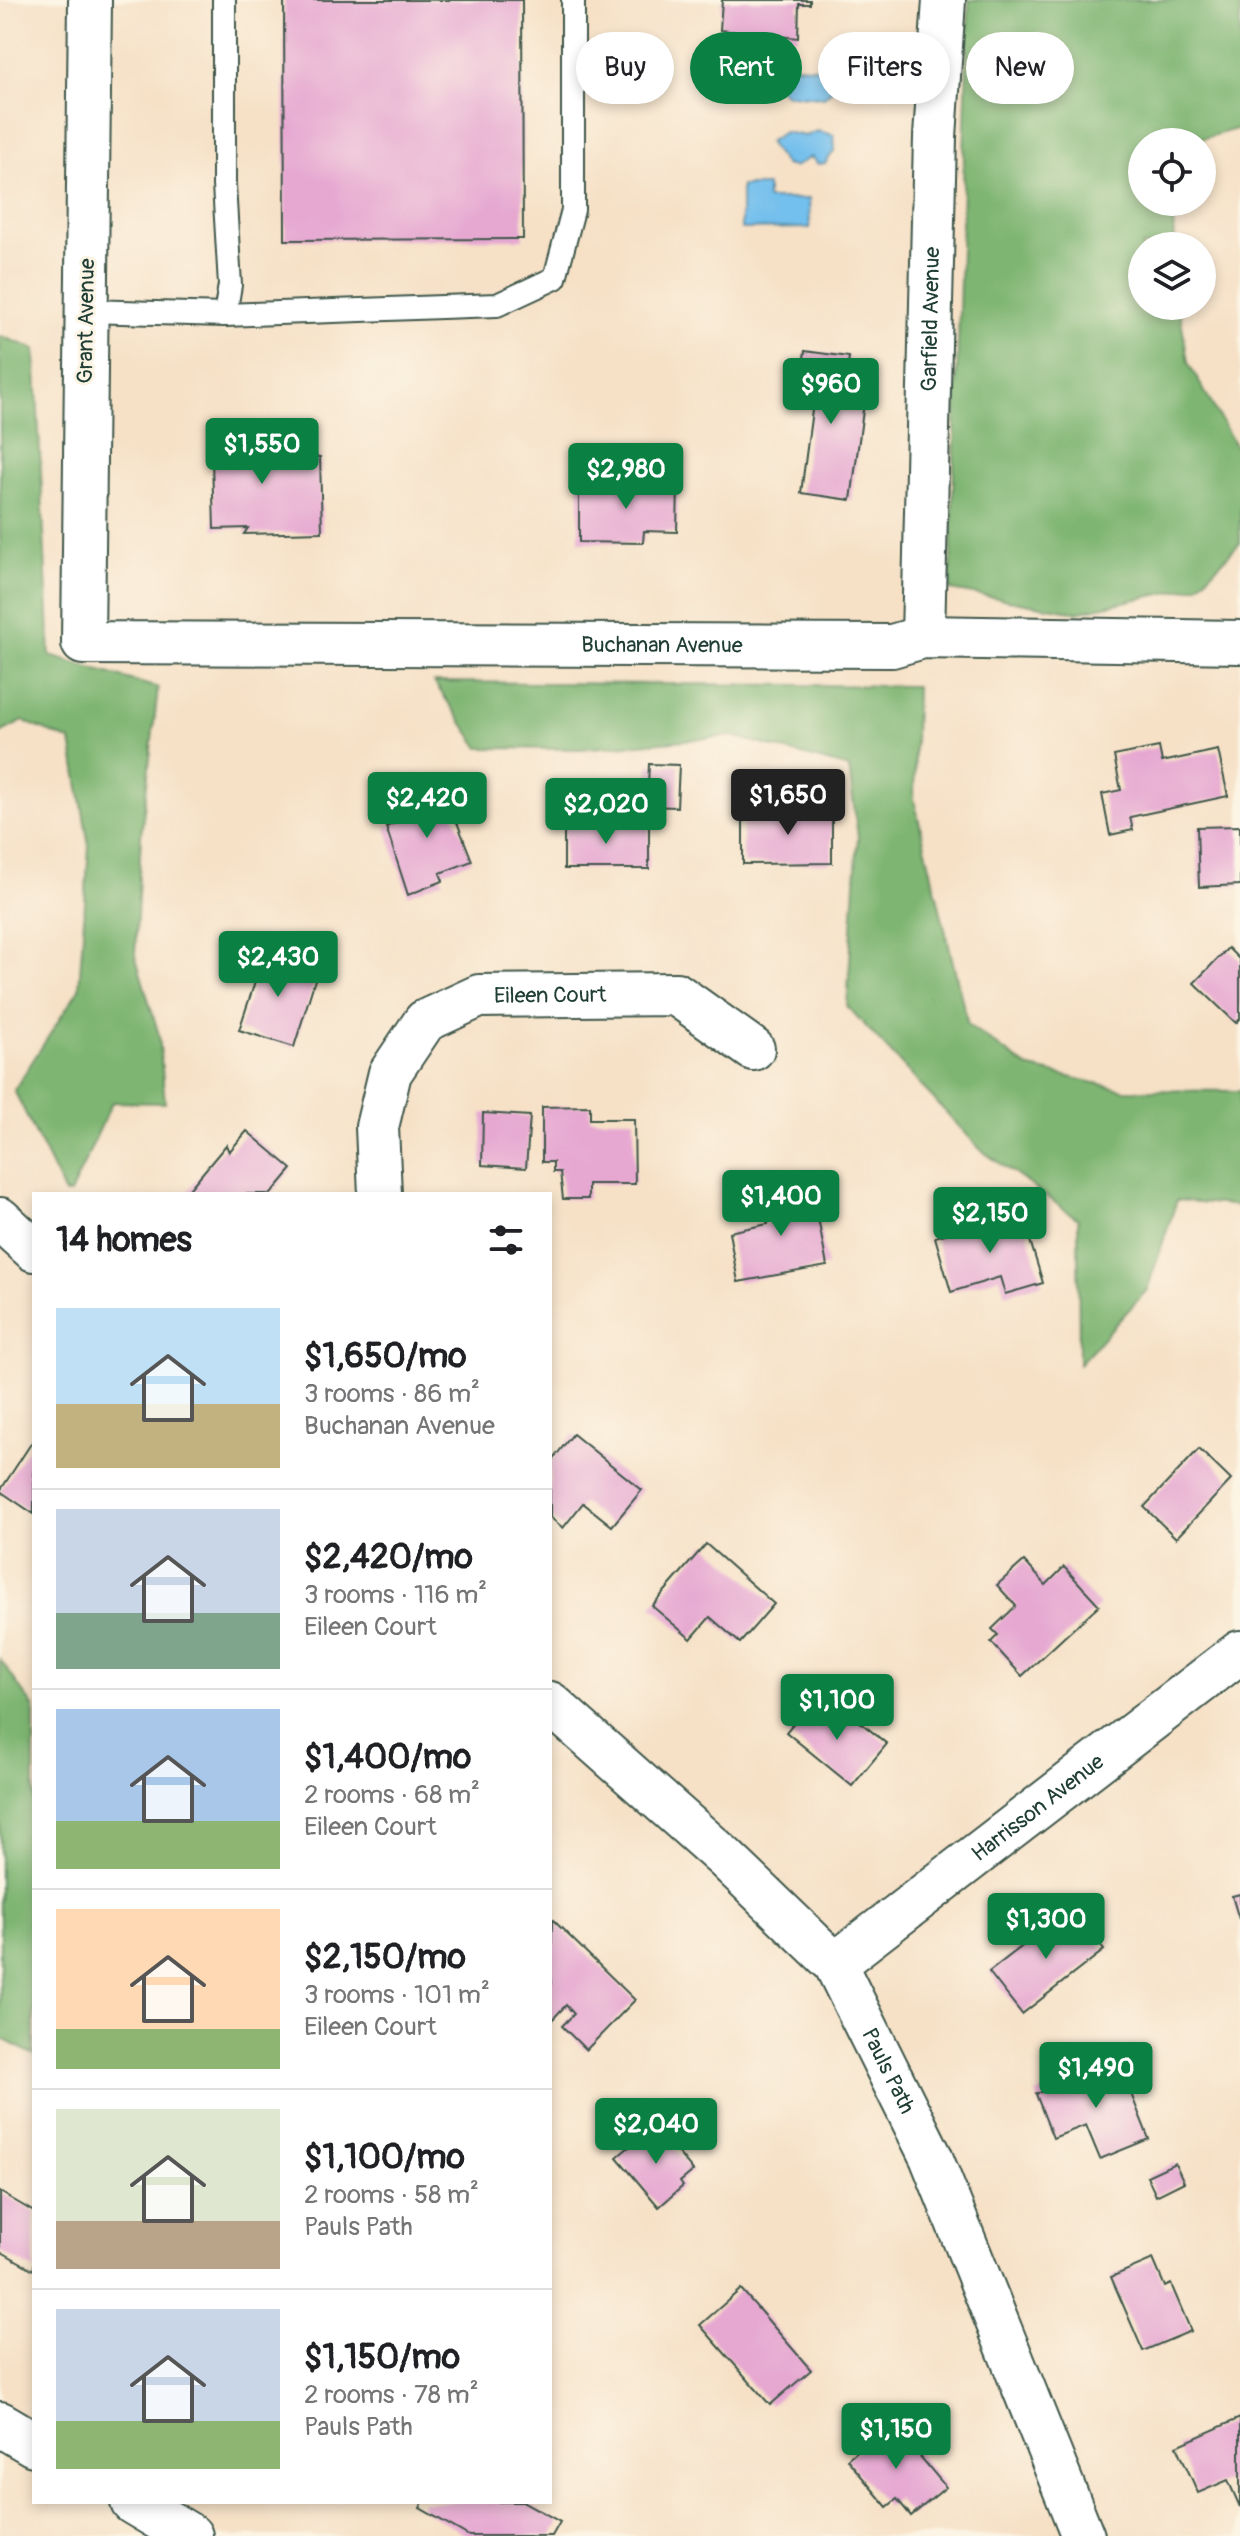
<!DOCTYPE html>
<meta charset="utf-8">
<style>
body{margin:0;font-family:Pangolin,sans-serif;background:#f6f6f6;color:#202124;height:100vh;display:flex;flex-direction:column;font-size:30px;white-space:nowrap}
*{box-sizing:border-box;margin:0}
p{font-size:26px;color:#757577}
.icon{flex:none;width:44px;height:44px;fill:none;stroke:currentColor;stroke-width:2;stroke-linecap:round;stroke-linejoin:round}
.map{position:relative;flex:1;overflow:hidden}
.panel{position:absolute;left:32px;top:1192px;width:520px;height:1312px;display:flex;flex-direction:column;background:#fff;border-radius:0px;box-shadow:0 4px 12px #0003}
.panel>*{flex:none}
.top-card{position:absolute;left:576px;top:32px;width:544px;height:72px;display:flex;gap:16px}
.tools{position:absolute;left:1128px;top:128px;display:grid;gap:16px}
.tools a{display:grid;place-items:center;width:88px;height:88px;border-radius:50%;background:#fff;box-shadow:0 4px 12px #0003;font-size:40px}
.price{position:absolute;translate:-50% -68px;padding:0 18px;border-radius:8px;background:#0b8043;color:#fff;font-size:26px;line-height:52px;filter:drop-shadow(0 2px 4px #0008)}
.price::after{content:'';position:absolute;left:50%;top:48px;width:24px;height:18px;margin-left:-12px;background:inherit;clip-path:polygon(0 0,100% 0,50% 100%)}
.price.on{background:#222;color:#fff}
ul{padding:0;list-style:none}
li{display:flex;align-items:center;gap:24px;height:200px;padding:0 24px}
li+li{border-top:2px solid #e0e0e0}
li span{display:grid;place-items:center;flex:none;width:224px;height:160px;border-radius:0px;color:#555}
li>.icon{margin-inline-start:auto}
span .icon{width:96px;height:96px;fill:#fffc;stroke-width:1}
li b{font-size:34px}
h2{display:flex;justify-content:space-between;align-items:center;height:96px;padding:0 24px;font-size:34px}
.tag{padding:0 28px;border-radius:36px;background:#fff;box-shadow:0 4px 12px #0003;font-size:28px;line-height:72px}
.tag.on{background:#0b8043;color:#fff}
.map>svg:first-child{display:block}
.forest{fill:#7eb572;stroke:#4e7953;stroke-width:2}
.water{fill:#73bfed;stroke:#497e90;stroke-width:2}
.building{fill:#e6a8d1}
.lines{fill:none;stroke-linecap:round;stroke-linejoin:round}
.service-casing{stroke:#3f564a;stroke-width:26}
.minor-casing{stroke:#3f564a;stroke-width:46}
.secondary-casing{stroke:#3f564a;stroke-width:48}
.service{stroke:#fff;stroke-width:22}
.minor{stroke:#fff;stroke-width:42}
.secondary{stroke:#fff;stroke-width:44}
.labels{text-anchor:middle;dominant-baseline:central;stroke-width:6;stroke-linejoin:round;paint-order:stroke}
.street-label{font-size:22px;fill:#1f3d34;stroke:#fcf5e5}
</style>
<div class="map">
<svg width="1240" height="2536" viewBox="0 0 1240 2536">
<rect width="100%" height="100%" fill="#fcf5e5"/>
<filter id="ink" filterUnits="userSpaceOnUse"><feTurbulence type="fractalNoise" baseFrequency=".0125" numOctaves="2"/><feDisplacementMap in="SourceGraphic" scale="16" xChannelSelector="R" yChannelSelector="G"/><feConvolveMatrix kernelMatrix="1 2 1 2 8 2 1 2 1" color-interpolation-filters="sRGB"/></filter>
<filter id="wash" filterUnits="userSpaceOnUse"><feTurbulence type="fractalNoise" baseFrequency=".006" numOctaves="4" result="noise"/><feDisplacementMap in="SourceGraphic" scale="32" xChannelSelector="R" yChannelSelector="G"/><feGaussianBlur stdDeviation="1.8" result="paint"/><feColorMatrix in="noise" values="0 0 0 0 0 0 0 0 0 0 0 0 0 0 0 0 0 1.4 0 .05"/><feComposite in="paint" operator="in"/></filter>
<g filter="url(#wash)">
<rect width="100%" height="100%" fill="#f6e1c7"/>
<g class="forest">
<polygon points="969,0 1240,0 1240,128 1190,142 1142,142 1142,202 1173,202 1174,246 1142,246 1142,306 1179,306 1188,362 1240,454 1240,543 1198,586 1077,612 950,590"/>
<polygon points="0,336 35,349 50,656 158,688 141,836 135,955 159,1035 165,1103 112,1102 70,1194 65,1194 14,1090 79,989 89,846 71,741 23,721 0,733"/>
<polygon points="434,682 916,686 914,800 968,1025 1027,1067 1125,1090 1240,1091 1240,1206 1177,1200 1147,1290 1079,1364 1078,1219 981,1150 847,1006 858,837 849,768 733,736 580,749 480,748"/>
<polygon points="0,1659 34,1708 34,2055 0,2038"/>
</g>
<g class="water">
<polygon points="786,65 832,69 838,84 824,97 785,94 774,82 777,71"/>
<polygon points="817,131 834,135 835,150 825,163 818,164 811,157 794,167 785,165 768,142 784,132 805,136"/>
<polygon points="741,186 767,186 767,199 809,199 810,228 741,229"/>
</g>
<g id="blocks">
<g class="building">
<polygon points="284,0 522,0 523,239 285,240"/>
<polygon points="722,0 810,0 810,4 799,4 798,38 720,30"/>
<polygon points="863,59 893,62 890,83 861,80"/>
<polygon points="805,351 849,357 845,385 866,388 851,500 801,493 813,403 798,401"/>
<polygon points="256,423 257,459 320,457 322,532 244,534 248,528 214,529 211,424"/>
<polygon points="617,482 678,483 677,532 644,531 643,543 579,542 579,484 617,485"/>
<polygon points="1159,747 1162,762 1218,750 1228,796 1130,817 1133,830 1110,835 1102,794 1121,790 1114,756"/>
<polygon points="649,764 679,765 677,807 647,806"/>
<polygon points="443,786 472,861 440,873 443,881 408,895 386,827 400,821 394,805"/>
<polygon points="760,809 832,809 832,863 743,864 743,815 760,815"/>
<rect x="564" y="822" width="85" height="47"/>
<polygon points="1240,826 1240,885 1199,887 1197,827"/>
<polygon points="1228,948 1240,960 1240,1019 1236,1023 1194,983"/>
<polygon points="258,951 318,970 294,1047 239,1030 255,982 250,977"/>
<polygon points="590,1106 590,1119 634,1119 635,1184 588,1184 588,1199 563,1199 560,1172 553,1172 553,1162 542,1162 542,1107"/>
<polygon points="483,1113 530,1116 526,1168 482,1165"/>
<polygon points="247,1131 292,1169 271,1194 185,1194 226,1145 229,1152"/>
<polygon points="812,1186 827,1266 738,1282 729,1232 768,1224 762,1196"/>
<polygon points="1021,1211 1043,1283 1005,1294 1000,1277 951,1292 935,1237"/>
<polygon points="573,1434 642,1490 612,1526 583,1503 563,1528 550,1517 550,1463"/>
<polygon points="34,1439 34,1514 0,1491"/>
<polygon points="1199,1449 1231,1480 1176,1538 1144,1507"/>
<polygon points="706,1544 774,1604 740,1643 710,1617 691,1639 652,1606"/>
<polygon points="1024,1561 1046,1585 1064,1567 1099,1605 1022,1676 991,1642 998,1635 992,1629 1016,1606 997,1585"/>
<polygon points="811,1702 840,1725 849,1713 887,1744 852,1786 786,1732"/>
<polygon points="1240,1894 1240,1919 1239,1919 1232,1896"/>
<polygon points="1071,1908 1104,1950 1022,2014 989,1972"/>
<polygon points="552,1919 635,2000 586,2050 562,2026 574,2014 566,2005 550,2022"/>
<polygon points="1118,2061 1149,2139 1100,2159 1086,2125 1053,2138 1036,2094"/>
<polygon points="655,2125 693,2171 680,2182 683,2186 659,2207 617,2157"/>
<polygon points="1175,2163 1184,2182 1156,2196 1147,2176"/>
<polygon points="0,2192 34,2212 34,2270 0,2251"/>
<polygon points="1153,2259 1165,2287 1171,2284 1191,2331 1143,2351 1111,2277"/>
<polygon points="741,2289 811,2370 770,2405 700,2325"/>
<polygon points="1240,2418 1240,2507 1228,2480 1198,2493 1177,2446"/>
<polygon points="891,2422 946,2487 911,2516 897,2499 887,2507 847,2459"/>
<polygon points="423,2502 524,2502 560,2522 552,2536 469,2536 420,2508"/>
</g>
</g>
</g>
<g filter="url(#ink)">
<use href="#blocks" fill-opacity="0" stroke="#3f564a" stroke-width="2"/>
<g class="lines">
<g class="service-casing">
<g id="service">
<polyline points="224,0 224,185 230,285 225,315"/>
<polyline points="87,311 225,315 497,305 555,278 573,210 573,0"/>
</g>
</g>
<g class="minor-casing">
<g id="minor">
<path id="s1" d="M90,0L83,643L892,646L923,637L1240,642"/>
<path id="s2" d="M923,637L935,137L944,0"/>
<path id="s3" d="M380,1194L377,1127L390,1073L425,1021L479,996L676,994L753,1049"/>
<polyline points="0,1219 34,1250"/>
<path id="s4" d="M550,1703L725,1858L835,1964L931,2157L1083,2536"/>
<path id="s5" d="M835,1964L1240,1652"/>
</g>
</g>
<g class="secondary-casing">
<g id="secondary">
<polyline points="0,2424 34,2444"/>
<polyline points="133,2502 190,2536"/>
</g>
</g>
<use href="#service" class="service"/>
<use href="#minor" class="minor"/>
<use href="#secondary" class="secondary"/>
</g>
</g>
<g class="labels">
<g class="street-label">
<text stroke="none"><textPath href="#s2" startOffset="318">Garfield Avenue</textPath></text>
<text transform="translate(86 321) rotate(-89)">Grant Avenue</text>
<text stroke="none"><textPath href="#s1" startOffset="1222">Buchanan Avenue</textPath></text>
<text stroke="none"><textPath href="#s3" startOffset="316">Eileen Court</textPath></text>
<text stroke="none"><textPath href="#s5" startOffset="256">Harrisson Avenue</textPath></text>
<text stroke="none"><textPath href="#s4" startOffset="506">Pauls Path</textPath></text>
</g>
</g>
</svg>
<div class="tools">
<a><svg class="icon" aria-label="locate" viewBox="0 0 24 24"><circle cx="12" cy="12" r="6"/><path d="M12 2v4M12 18v4M2 12h4M18 12h4"/></svg></a>
<a><svg class="icon" aria-label="layers" viewBox="0 0 24 24"><path d="M12 4l9 5-9 5-9-5zM3 14l9 5 9-5"/></svg></a>
</div>
<b class="price" style="left:831px;top:426px">$960</b>
<b class="price" style="left:262px;top:486px">$1,550</b>
<b class="price" style="left:626px;top:511px">$2,980</b>
<b class="price on" style="left:788px;top:837px">$1,650</b>
<b class="price" style="left:427px;top:840px">$2,420</b>
<b class="price" style="left:606px;top:846px">$2,020</b>
<b class="price" style="left:278px;top:999px">$2,430</b>
<b class="price" style="left:781px;top:1238px">$1,400</b>
<b class="price" style="left:990px;top:1255px">$2,150</b>
<b class="price" style="left:837px;top:1742px">$1,100</b>
<b class="price" style="left:1046px;top:1961px">$1,300</b>
<b class="price" style="left:1096px;top:2110px">$1,490</b>
<b class="price" style="left:656px;top:2166px">$2,040</b>
<b class="price" style="left:896px;top:2471px">$1,150</b>
<div class="top-card">
<a class="tag">Buy</a>
<a class="tag on">Rent</a>
<a class="tag">Filters</a>
<a class="tag">New</a>
</div>
<section class="panel">
<h2>14 homes<svg class="icon" aria-label="filters" viewBox="0 0 24 24"><path d="M4 7h16M4 17h16"/><circle cx="9" cy="7" r="2"/><circle cx="15" cy="17" r="2"/></svg></h2>
<ul>
<li><span style="background:linear-gradient(#bfe0f5 60%,#c2b280 0)"><svg class="icon" aria-label="home" viewBox="0 0 24 24"><path d="M3 11l9-7 9 7M6 9v11h12V9"/></svg></span><div><b>$1,650/mo</b><p>3 rooms · 86 m²</p><p>Buchanan Avenue</p></div></li>
<li><span style="background:linear-gradient(#c9d6e8 65%,#7fa58c 0)"><svg class="icon" aria-label="home" viewBox="0 0 24 24"><path d="M3 11l9-7 9 7M6 9v11h12V9"/></svg></span><div><b>$2,420/mo</b><p>3 rooms · 116 m²</p><p>Eileen Court</p></div></li>
<li><span style="background:linear-gradient(#a9c7e8 70%,#8fb573 0)"><svg class="icon" aria-label="home" viewBox="0 0 24 24"><path d="M3 11l9-7 9 7M6 9v11h12V9"/></svg></span><div><b>$1,400/mo</b><p>2 rooms · 68 m²</p><p>Eileen Court</p></div></li>
<li><span style="background:linear-gradient(#ffd9b3 75%,#8fb573 0)"><svg class="icon" aria-label="home" viewBox="0 0 24 24"><path d="M3 11l9-7 9 7M6 9v11h12V9"/></svg></span><div><b>$2,150/mo</b><p>3 rooms · 101 m²</p><p>Eileen Court</p></div></li>
<li><span style="background:linear-gradient(#dfe7d0 70%,#b9a48a 0)"><svg class="icon" aria-label="home" viewBox="0 0 24 24"><path d="M3 11l9-7 9 7M6 9v11h12V9"/></svg></span><div><b>$1,100/mo</b><p>2 rooms · 58 m²</p><p>Pauls Path</p></div></li>
<li><span style="background:linear-gradient(#c9d6e8 70%,#8fb573 0)"><svg class="icon" aria-label="home" viewBox="0 0 24 24"><path d="M3 11l9-7 9 7M6 9v11h12V9"/></svg></span><div><b>$1,150/mo</b><p>2 rooms · 78 m²</p><p>Pauls Path</p></div></li>
</ul>
</section>
</div>
